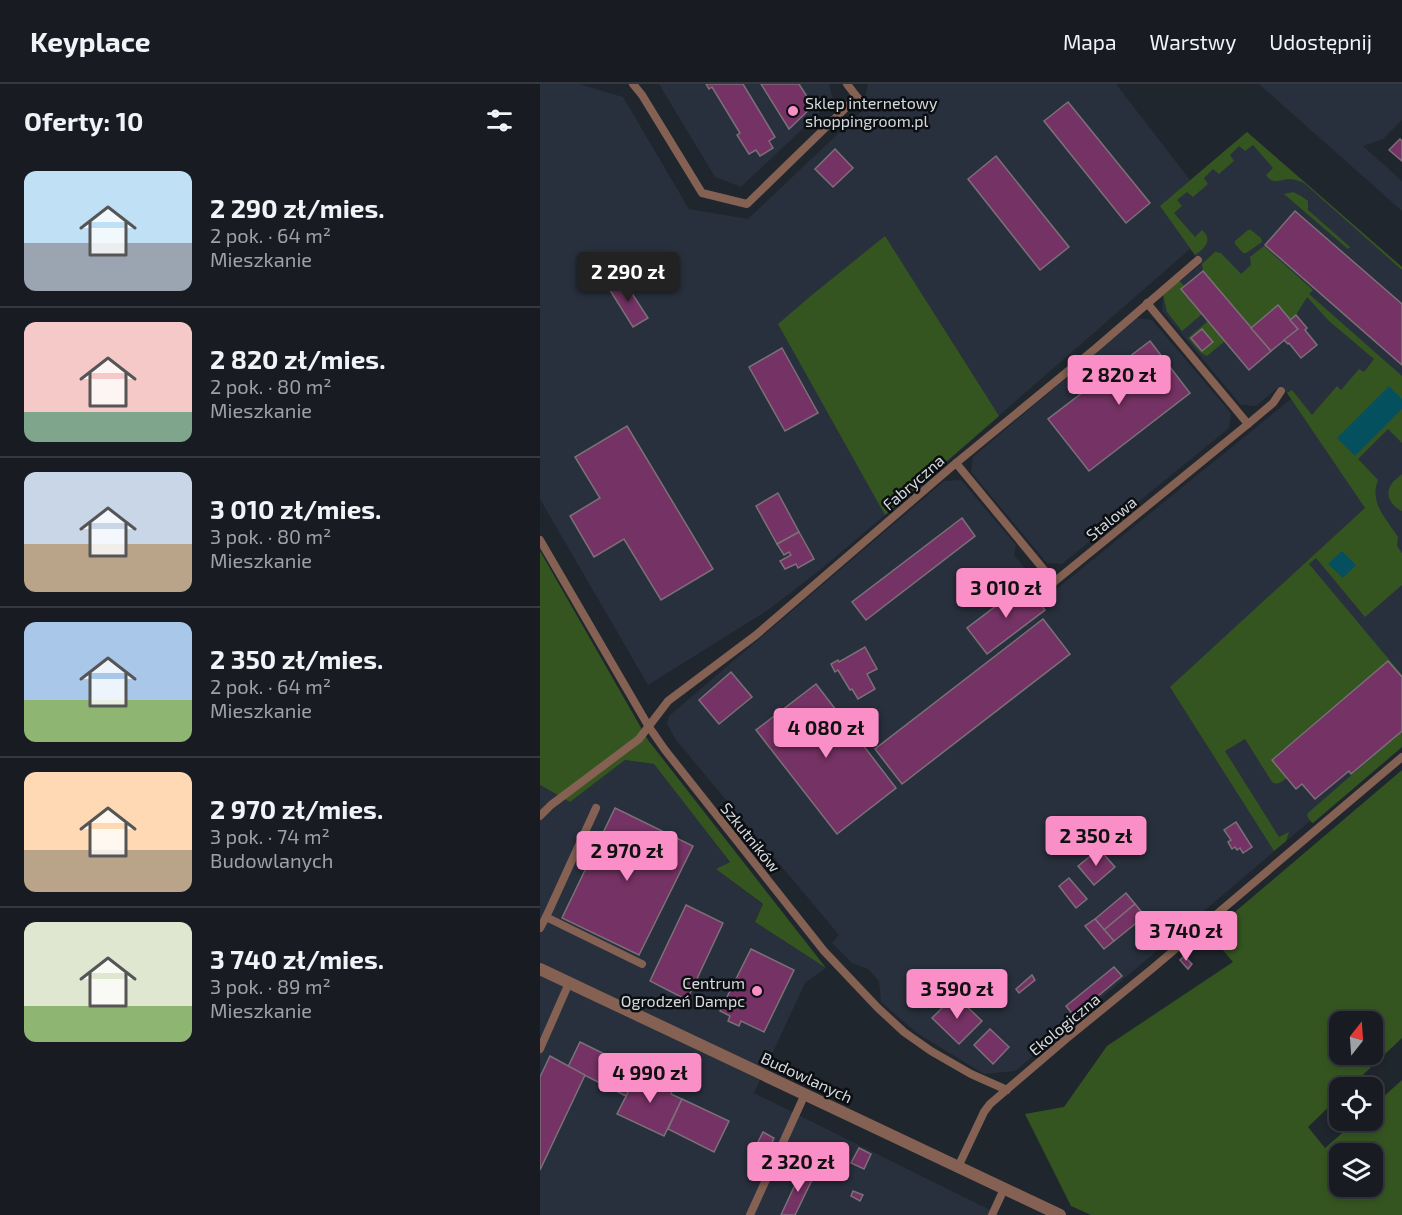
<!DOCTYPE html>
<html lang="pl">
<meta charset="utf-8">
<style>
body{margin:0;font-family:"Exo 2",sans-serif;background:#21252a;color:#f1f3f6;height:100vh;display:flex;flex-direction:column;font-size:22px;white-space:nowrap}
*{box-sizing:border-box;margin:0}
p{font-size:20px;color:#9fa1a5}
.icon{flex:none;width:33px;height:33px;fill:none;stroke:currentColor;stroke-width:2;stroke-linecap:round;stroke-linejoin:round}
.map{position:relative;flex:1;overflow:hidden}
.side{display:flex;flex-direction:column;background:#181c22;width:540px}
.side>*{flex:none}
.needle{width:39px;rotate:17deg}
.tools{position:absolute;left:789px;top:927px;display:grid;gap:12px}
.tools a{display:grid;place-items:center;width:54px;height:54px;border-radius:12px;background:#181c22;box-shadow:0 3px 9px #0003,0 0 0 2px #363a40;font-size:30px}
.price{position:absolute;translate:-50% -51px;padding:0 14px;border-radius:6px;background:#fa8fc7;color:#111;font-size:20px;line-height:39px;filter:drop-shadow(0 2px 3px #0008)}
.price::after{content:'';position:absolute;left:50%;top:36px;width:18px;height:14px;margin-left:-9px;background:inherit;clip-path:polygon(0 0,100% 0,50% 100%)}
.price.on{background:#222;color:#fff}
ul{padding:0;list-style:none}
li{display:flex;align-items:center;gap:18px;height:150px;padding:0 24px}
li+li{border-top:2px solid #363a40}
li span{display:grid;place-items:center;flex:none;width:168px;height:120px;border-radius:12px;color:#555}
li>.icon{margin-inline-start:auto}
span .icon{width:72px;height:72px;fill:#fffc;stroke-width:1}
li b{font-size:26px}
h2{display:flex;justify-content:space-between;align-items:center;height:72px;padding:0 24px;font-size:26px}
header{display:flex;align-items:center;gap:36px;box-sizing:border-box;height:84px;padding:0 30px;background:#181c22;border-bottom:2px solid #363a40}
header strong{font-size:28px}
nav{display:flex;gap:33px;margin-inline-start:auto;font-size:21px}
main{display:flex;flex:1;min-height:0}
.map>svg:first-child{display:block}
.built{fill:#28303d}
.green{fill:#355520;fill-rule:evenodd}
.water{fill:#05505e}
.building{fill:#753264;stroke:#7b7077;stroke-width:1.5}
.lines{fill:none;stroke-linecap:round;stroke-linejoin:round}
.service{stroke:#846152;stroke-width:8}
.minor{stroke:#846152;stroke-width:12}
.poi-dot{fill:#fa8fc7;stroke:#0c0f12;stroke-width:2}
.labels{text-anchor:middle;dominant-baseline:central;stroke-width:5;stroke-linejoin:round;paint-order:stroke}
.poi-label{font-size:16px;fill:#d6dadf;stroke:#0c0f12;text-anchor:start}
.street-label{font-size:16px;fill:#d6dadf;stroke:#0c0f12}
</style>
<header>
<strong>Keyplace</strong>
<nav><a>Mapa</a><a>Warstwy</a><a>Udostępnij</a></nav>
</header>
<main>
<section class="side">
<h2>Oferty: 10<svg class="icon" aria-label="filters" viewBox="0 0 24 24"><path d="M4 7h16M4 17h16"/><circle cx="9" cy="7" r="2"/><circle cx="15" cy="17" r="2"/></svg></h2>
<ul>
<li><span style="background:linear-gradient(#bfe0f5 60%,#9aa5b1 0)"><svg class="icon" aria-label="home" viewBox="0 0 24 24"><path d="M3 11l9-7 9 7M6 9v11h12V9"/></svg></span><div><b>2 290 zł/mies.</b><p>2 pok. · 64 m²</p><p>Mieszkanie</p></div></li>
<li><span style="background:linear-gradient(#f6c9c9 75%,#7fa58c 0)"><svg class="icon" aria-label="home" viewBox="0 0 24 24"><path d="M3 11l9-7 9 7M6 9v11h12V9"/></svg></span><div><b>2 820 zł/mies.</b><p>2 pok. · 80 m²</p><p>Mieszkanie</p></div></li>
<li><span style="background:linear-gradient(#c9d6e8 60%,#b9a48a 0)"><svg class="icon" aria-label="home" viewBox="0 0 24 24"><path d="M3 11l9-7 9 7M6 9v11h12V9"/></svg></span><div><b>3 010 zł/mies.</b><p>3 pok. · 80 m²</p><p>Mieszkanie</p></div></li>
<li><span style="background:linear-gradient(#a9c7e8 65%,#8fb573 0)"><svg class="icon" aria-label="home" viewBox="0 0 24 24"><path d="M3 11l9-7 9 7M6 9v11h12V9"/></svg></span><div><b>2 350 zł/mies.</b><p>2 pok. · 64 m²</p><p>Mieszkanie</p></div></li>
<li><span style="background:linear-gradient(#ffd9b3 65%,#b9a48a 0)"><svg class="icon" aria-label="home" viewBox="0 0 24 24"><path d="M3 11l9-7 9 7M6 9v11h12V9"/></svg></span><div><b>2 970 zł/mies.</b><p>3 pok. · 74 m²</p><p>Budowlanych</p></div></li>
<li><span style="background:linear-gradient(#dfe7d0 70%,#8fb573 0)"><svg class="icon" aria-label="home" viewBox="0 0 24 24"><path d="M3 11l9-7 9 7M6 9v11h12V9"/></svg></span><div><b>3 740 zł/mies.</b><p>3 pok. · 89 m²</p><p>Mieszkanie</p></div></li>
</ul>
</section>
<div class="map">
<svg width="862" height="1131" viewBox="0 0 862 1131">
<rect width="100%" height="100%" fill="#20262e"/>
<g class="built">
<polygon points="0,0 39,0 83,13 149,125 208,135 322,27 328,0 576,0 650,96 707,48 862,183 862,659 475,987 444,990 377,949 341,918 339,897 328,885 312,879 292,859 299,851 136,656 127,639 129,632 404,397 421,396 476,461 474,471 508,512 751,315 741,301 716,322 701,321 622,227 623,212 661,180 650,165 345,431 280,486 228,526 108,601 0,415"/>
<polygon points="119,0 289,0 293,16 201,103 175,93"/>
<polygon points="719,0 862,0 862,36 843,55 823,62 862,97 862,127"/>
<polygon points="597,234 612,236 691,329 689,344 522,480 507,479 431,388 433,373"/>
<polygon points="85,676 114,680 190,778 177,785 223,821 215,838 286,884 265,899 214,1009 460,1131 0,1131 0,701 30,718"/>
</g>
<g class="green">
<path d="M707,48L862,183V186L764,99C759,97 755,95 749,95C739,96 733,101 726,91L733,84L713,61L705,67L699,62L690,71L694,77L679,90L673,85L664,94L668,100L653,113L647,108L637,116L642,122L634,129L655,153L662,146C674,156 664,165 655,171L620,122Z"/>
<polygon points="753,108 761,112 768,117 768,126 810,163 808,165 744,110"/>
<polygon points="708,146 711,146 721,154 722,158 706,169 703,169 695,160 695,157"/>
<polygon points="345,152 459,332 345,431 238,240 272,211"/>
<path d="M724,162L773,206L769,210L862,292V359L848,345L818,375L838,396C829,419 846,434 858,453L857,462L862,469V501L825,533L776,474L769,480L862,591V593L848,577L732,675L747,694C742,697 738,702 732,698L705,655L685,667L739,753L749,748L746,757L734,767L630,603L825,424L747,309L752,306L772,331L797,302L801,306L819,285L824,288L834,275L789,237L767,213L756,231L750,236L738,221L711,244L663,187L662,180L675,168L681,169L701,190L711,181L710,173Z"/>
<polygon points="638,195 644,202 642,205 662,230 642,247 627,228 623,210"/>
<polygon points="668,237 685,257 667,272 661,269 648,254"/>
<path d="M862,390V427C853,423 844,412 851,401C853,397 858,394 862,390Z"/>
<polygon points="0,467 108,656 286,884 215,838 223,820 176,785 190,778 114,680 85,676 30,718 0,701"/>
<polygon points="862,647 862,663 773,739 770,737 770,736 767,732 768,729"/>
<path d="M862,686V954L810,1003L800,1004L799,1013L768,1043L785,1064L816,1037L832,1036L833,1022L862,996V1131H551L531,1122L485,1030L524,1023L567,962L693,878L669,850ZM800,938H832V970H800ZM800,1070H832V1102H800Z"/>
</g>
<g class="water">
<polygon points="849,302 862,315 862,325 815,372 797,354"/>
<polygon points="802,467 816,481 803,494 788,480"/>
</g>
<g class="building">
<polygon points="166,0 203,0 235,53 229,57 233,64 220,72 216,66 209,70 197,51 200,49 172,3 169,5"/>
<polygon points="221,0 259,0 273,22 249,45"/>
<polygon points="528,18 610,119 586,139 504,37"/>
<polygon points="860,55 862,57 862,77 849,66"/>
<polygon points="295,65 313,84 293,103 275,85"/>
<polygon points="456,72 529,163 500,186 428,95"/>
<polygon points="755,127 862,220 862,281 725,161"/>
<polygon points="663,187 731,267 709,286 641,205"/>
<polygon points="82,194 108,234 93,243 68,203"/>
<polygon points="738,221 758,245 731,267 711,244"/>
<polygon points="756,231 767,244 765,246 777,261 761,274 749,259 748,260 744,256 758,245 750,236"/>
<polygon points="662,245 673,258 662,267 651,254"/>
<polygon points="610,257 650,309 549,387 508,335"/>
<polygon points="242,264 278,329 245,347 209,283"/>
<polygon points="87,342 173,485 121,516 84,455 54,473 30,432 60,414 35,373"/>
<polygon points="238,409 259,448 237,460 216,422"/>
<polygon points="422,434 435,452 326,536 312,518"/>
<polygon points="259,448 274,475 258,484 256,480 245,485 240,477 251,471 249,468 244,471 237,460"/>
<polygon points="485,500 505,526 447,570 427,544"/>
<polygon points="503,535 530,570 362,700 335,665"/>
<polygon points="325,563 337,585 327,590 335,605 318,615 312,605 310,606 298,586 295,588 291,580 298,576 299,578"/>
<polygon points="848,577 862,593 862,647 811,690 809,687 775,715 762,700 756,705 732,676"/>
<polygon points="191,588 212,613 179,640 159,616"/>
<polygon points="276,600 356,704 297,750 216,646"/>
<polygon points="75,724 153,762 99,871 22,834"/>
<polygon points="696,738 712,763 703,769 700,764 697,766 695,763 692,765 688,758 691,756 684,746"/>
<polygon points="559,765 575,783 554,801 538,782"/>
<polygon points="529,794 547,815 536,824 519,802"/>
<polygon points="586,809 595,820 564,846 555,835"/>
<polygon points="595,820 605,832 574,857 564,846"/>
<polygon points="146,821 183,839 147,916 110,897"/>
<polygon points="555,835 574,857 564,865 545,842"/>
<polygon points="211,865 254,886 224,948 201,937 199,942 188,937 190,932 180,927"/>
<polygon points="644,872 652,880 648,885 640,876"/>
<polygon points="574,883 582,892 534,932 526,922"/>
<polygon points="492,891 495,896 479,909 476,905"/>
<polygon points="415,911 442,937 419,960 392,934"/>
<polygon points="450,945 469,963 453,980 434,961"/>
<polygon points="40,958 99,987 86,1012 28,983"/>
<polygon points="10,972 45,991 0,1086 0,993"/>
<polygon points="99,987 134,1003 131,1010 142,1015 124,1052 77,1030"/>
<polygon points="142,1015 189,1037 174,1068 128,1045"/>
<polygon points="223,1048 234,1054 229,1065 217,1060"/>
<polygon points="319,1064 331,1070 324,1085 311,1079"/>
<polygon points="265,1083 274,1088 271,1095 272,1096 255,1131 241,1131 260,1090 261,1091"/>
<polygon points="313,1107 323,1111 320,1117 311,1112"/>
</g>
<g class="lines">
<g class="service">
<polyline points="93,0 102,11 162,109 207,120 317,13"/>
<polyline points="307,0 323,21"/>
<polyline points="708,340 733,319 741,307"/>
<polyline points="416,379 514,498 708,340 607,219"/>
<polyline points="0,456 109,643 125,666 284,867 338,924 364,948 391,967 431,990 467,1006"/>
<polyline points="56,724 6,833 102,880"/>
<polyline points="0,732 11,721 99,655 128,617 216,551 416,379 556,264 658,176"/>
<polyline points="0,844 6,833"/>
<polyline points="0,965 29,899"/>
<polyline points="418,1083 444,1028 450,1020 526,955 613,884 862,673"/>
<polyline points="210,1131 265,1010"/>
<polyline points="452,1131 464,1105"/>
</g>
<polyline class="minor" points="0,885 520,1131"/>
</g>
<g class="poi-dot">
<circle cx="253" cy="27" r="6"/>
<circle cx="217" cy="907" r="6"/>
</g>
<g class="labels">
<g class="poi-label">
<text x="265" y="18">Sklep internetowy<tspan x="265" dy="18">shoppingroom.pl</tspan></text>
<text x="205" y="898" text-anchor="end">Centrum<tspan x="205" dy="18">Ogrodzeń Dampc</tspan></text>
</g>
<g class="street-label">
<text transform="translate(373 398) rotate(-41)">Fabryczna</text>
<text transform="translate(571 434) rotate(-39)">Stalowa</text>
<text transform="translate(211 753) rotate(51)">Szkutników</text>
<text transform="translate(524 940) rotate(-40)">Ekologiczna</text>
<text transform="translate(267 993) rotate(25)">Budowlanych</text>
</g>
</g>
</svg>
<div class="tools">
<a><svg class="needle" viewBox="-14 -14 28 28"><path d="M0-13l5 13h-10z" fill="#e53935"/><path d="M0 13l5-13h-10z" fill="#9fa1a5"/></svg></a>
<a><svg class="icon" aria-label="locate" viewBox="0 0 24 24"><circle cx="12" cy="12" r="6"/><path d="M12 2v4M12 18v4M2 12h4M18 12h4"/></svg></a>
<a><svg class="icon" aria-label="layers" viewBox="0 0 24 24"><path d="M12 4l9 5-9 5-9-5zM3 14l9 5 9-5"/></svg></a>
</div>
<b class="price on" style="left:88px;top:219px">2 290 zł</b>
<b class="price" style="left:579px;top:322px">2 820 zł</b>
<b class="price" style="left:466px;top:535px">3 010 zł</b>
<b class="price" style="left:286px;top:675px">4 080 zł</b>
<b class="price" style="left:556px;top:783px">2 350 zł</b>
<b class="price" style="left:87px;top:798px">2 970 zł</b>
<b class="price" style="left:646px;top:878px">3 740 zł</b>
<b class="price" style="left:417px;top:936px">3 590 zł</b>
<b class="price" style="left:110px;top:1020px">4 990 zł</b>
<b class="price" style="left:258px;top:1109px">2 320 zł</b>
</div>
</main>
